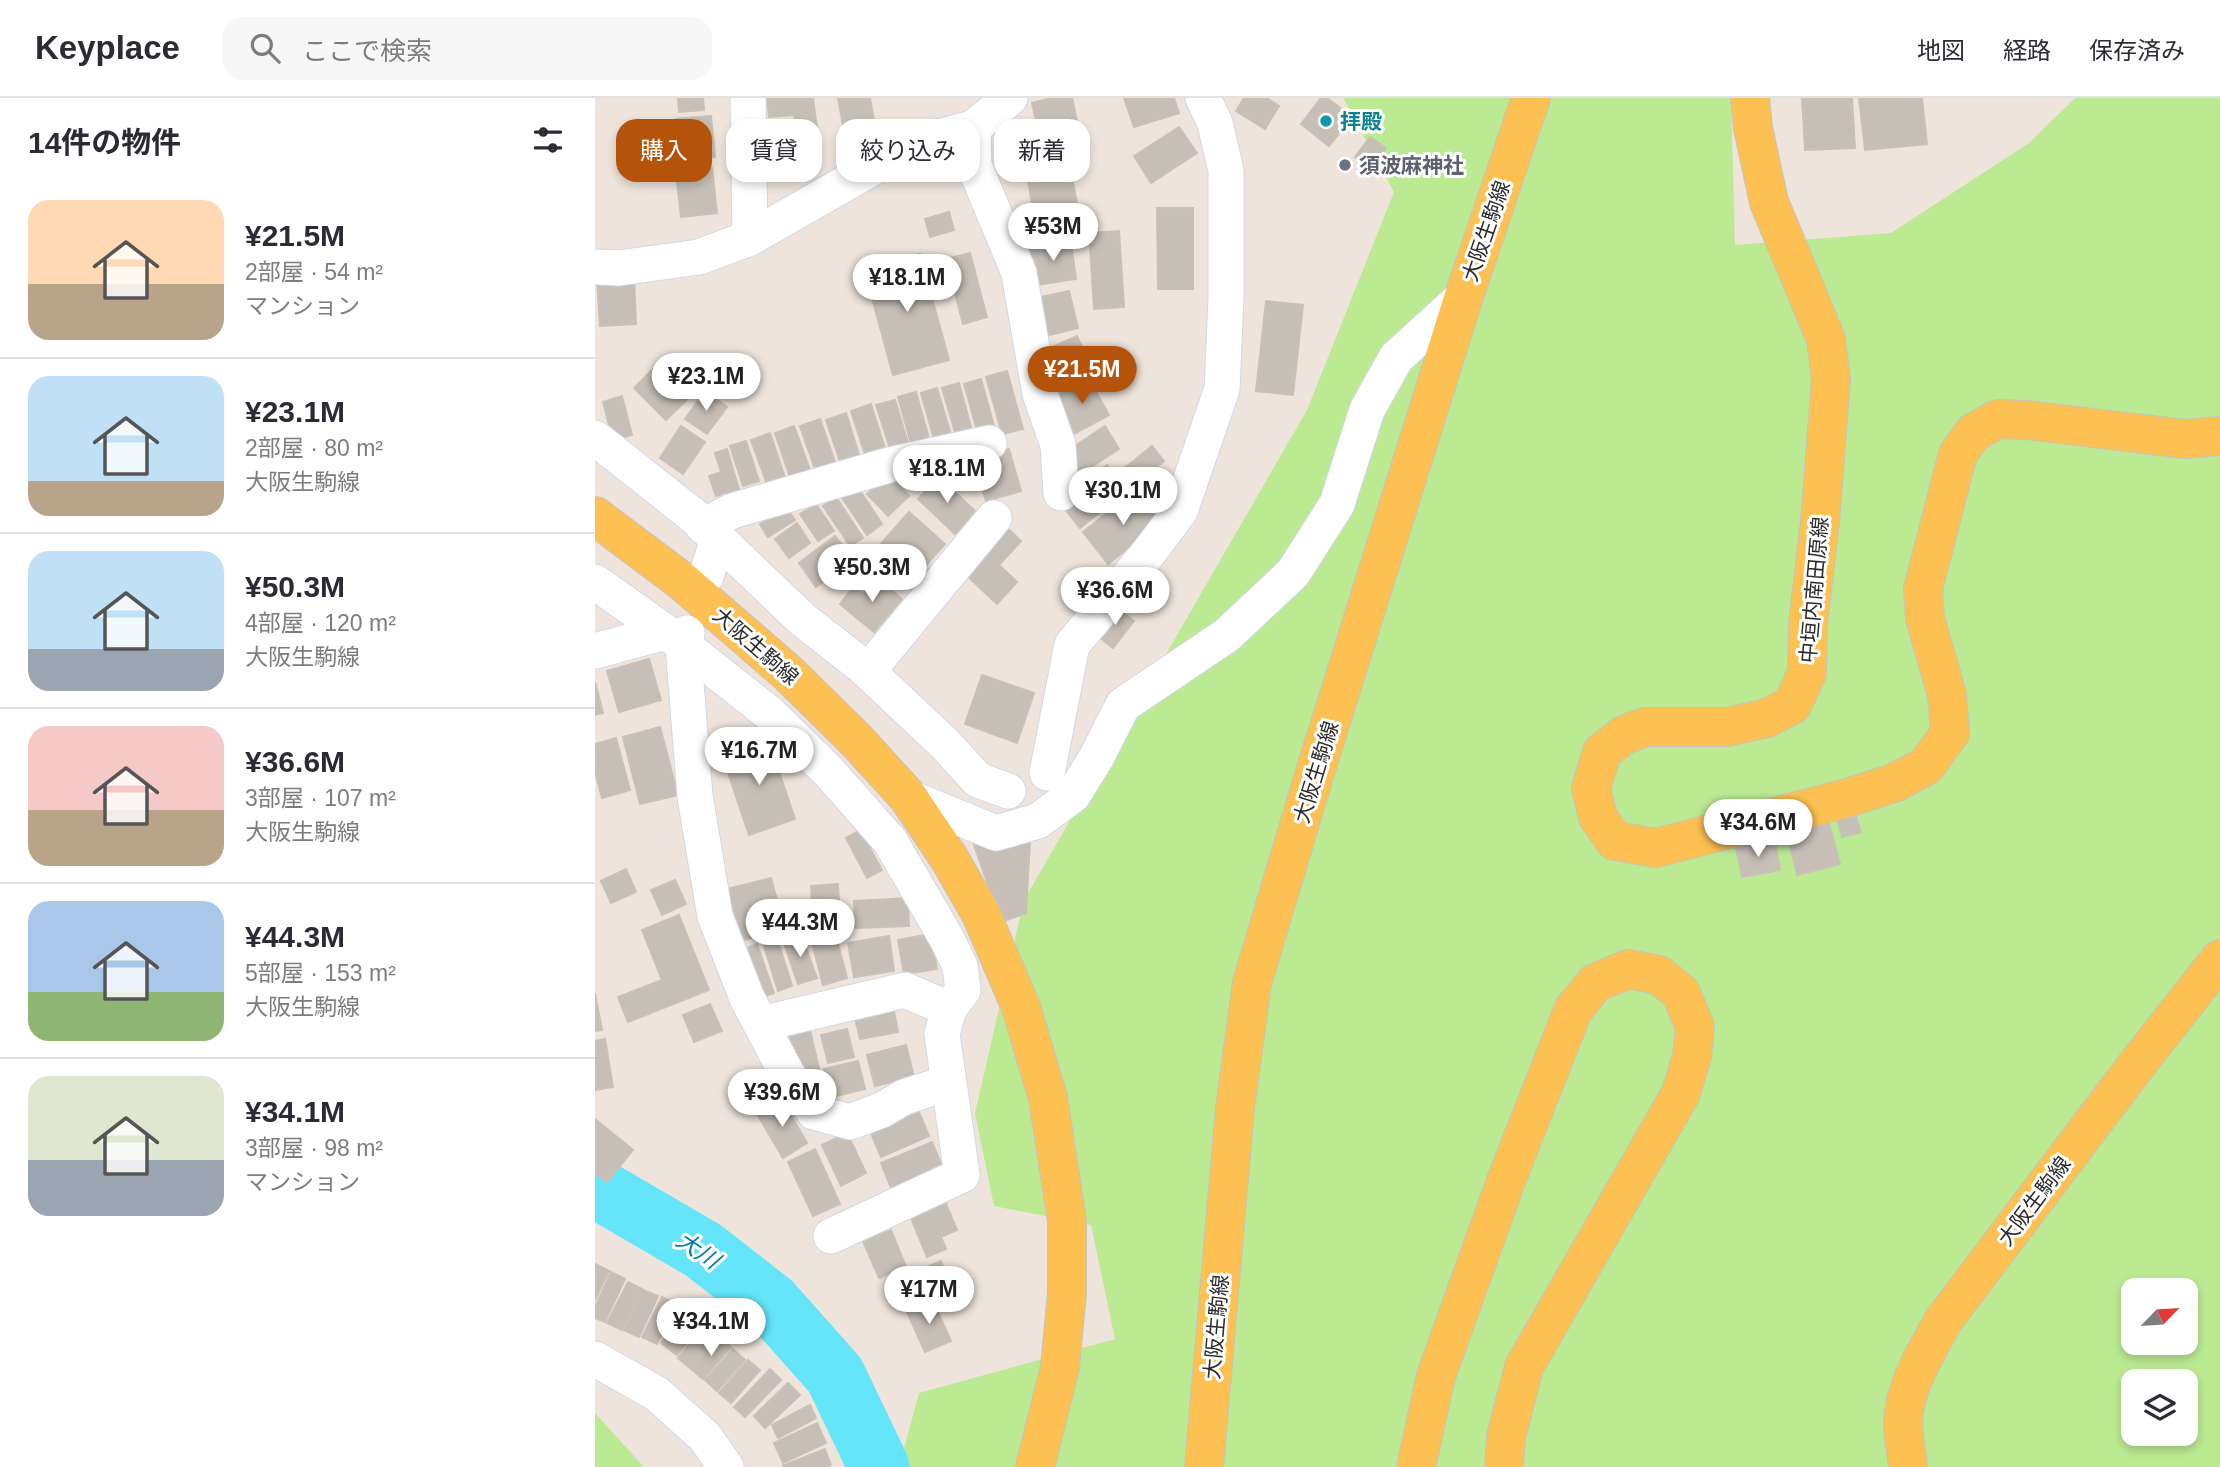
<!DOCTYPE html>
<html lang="ja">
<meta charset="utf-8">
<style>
body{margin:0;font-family:Helvetica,"Noto Sans JP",sans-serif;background:#f7f7f7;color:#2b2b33;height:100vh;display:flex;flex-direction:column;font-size:26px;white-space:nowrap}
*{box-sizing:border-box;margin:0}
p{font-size:23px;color:#7c7c81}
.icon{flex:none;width:38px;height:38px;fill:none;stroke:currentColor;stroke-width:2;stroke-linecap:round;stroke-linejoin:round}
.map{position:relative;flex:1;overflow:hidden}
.drawer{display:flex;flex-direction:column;background:#fff;width:595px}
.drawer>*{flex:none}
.guide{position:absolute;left:21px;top:21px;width:665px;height:63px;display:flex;gap:14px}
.needle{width:46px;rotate:65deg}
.controls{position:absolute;left:1526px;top:1180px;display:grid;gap:14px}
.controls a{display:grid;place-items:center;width:77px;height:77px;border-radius:14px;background:#fff;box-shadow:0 4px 10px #0003;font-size:35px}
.price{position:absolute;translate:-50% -60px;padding:0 16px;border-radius:24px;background:#fff;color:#222;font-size:23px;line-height:46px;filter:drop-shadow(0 2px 4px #0008)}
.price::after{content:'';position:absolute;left:50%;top:42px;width:21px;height:16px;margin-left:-10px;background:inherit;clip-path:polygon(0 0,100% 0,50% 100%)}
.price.on{background:#b45309;color:#fff}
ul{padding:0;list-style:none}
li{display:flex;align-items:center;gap:21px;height:175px;padding:0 28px}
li+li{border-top:2px solid #e1e1e2}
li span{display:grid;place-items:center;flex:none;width:196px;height:140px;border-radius:21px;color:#555}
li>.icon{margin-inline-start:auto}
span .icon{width:84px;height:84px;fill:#fffc;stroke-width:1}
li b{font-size:30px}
h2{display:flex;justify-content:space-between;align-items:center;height:84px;padding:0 28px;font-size:30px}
.tag{padding:0 24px;border-radius:21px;background:#fff;box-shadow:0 4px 10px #0003;font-size:24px;line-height:63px}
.tag.on{background:#b45309;color:#fff}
header{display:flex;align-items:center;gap:42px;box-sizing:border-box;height:98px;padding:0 35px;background:#fff;border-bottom:2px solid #e1e1e2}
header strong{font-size:33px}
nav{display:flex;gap:38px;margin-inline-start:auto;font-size:24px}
.search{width:490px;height:63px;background:#f7f7f7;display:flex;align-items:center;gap:18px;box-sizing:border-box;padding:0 24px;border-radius:21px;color:#7c7c81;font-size:26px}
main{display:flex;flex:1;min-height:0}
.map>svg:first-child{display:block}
.green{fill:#bcea93;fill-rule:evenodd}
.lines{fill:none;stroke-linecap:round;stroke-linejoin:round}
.river{stroke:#65e5fa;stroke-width:61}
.building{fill:#c6bfb7;stroke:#cac0b5;stroke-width:2}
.minor-casing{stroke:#d1d7e5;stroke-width:37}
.major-casing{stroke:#c4c4c4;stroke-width:40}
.minor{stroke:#fff;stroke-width:35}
.major{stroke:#fdc052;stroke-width:38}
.culture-dot{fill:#0f9aa8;stroke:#fff;stroke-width:2.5}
.worship-dot{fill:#6b7280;stroke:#fff;stroke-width:2.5}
.labels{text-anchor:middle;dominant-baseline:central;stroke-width:6;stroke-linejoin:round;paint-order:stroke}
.culture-label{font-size:21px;font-weight:bold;fill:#0d838f;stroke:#fff;text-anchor:start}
.worship-label{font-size:21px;font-weight:bold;fill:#5b616d;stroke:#fff;text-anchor:start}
.street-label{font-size:21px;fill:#2b2b2b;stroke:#fff}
.water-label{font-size:23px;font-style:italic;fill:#027fa1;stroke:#fff}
</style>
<header>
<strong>Keyplace</strong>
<div class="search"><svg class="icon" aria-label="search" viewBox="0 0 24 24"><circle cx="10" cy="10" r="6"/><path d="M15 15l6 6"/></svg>ここで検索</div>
<nav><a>地図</a><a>経路</a><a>保存済み</a></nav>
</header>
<main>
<section class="drawer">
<h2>14件の物件<svg class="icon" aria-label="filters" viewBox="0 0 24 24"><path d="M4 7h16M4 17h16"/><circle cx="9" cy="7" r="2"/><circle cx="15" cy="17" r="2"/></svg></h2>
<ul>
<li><span style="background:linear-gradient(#ffd9b3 60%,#b9a48a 0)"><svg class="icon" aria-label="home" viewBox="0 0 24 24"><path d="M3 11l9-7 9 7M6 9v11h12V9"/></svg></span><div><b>¥21.5M</b><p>2部屋 · 54 m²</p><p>マンション</p></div></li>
<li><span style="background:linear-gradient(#bfe0f5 75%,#b9a48a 0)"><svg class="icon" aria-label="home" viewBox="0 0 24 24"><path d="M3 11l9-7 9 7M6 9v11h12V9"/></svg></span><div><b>¥23.1M</b><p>2部屋 · 80 m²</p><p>大阪生駒線</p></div></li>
<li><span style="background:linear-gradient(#bfe0f5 70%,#9aa5b1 0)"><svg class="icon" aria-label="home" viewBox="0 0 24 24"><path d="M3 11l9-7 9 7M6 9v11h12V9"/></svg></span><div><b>¥50.3M</b><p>4部屋 · 120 m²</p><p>大阪生駒線</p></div></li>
<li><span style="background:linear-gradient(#f6c9c9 60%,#b9a48a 0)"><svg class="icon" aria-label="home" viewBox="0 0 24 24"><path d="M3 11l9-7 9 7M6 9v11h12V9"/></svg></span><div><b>¥36.6M</b><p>3部屋 · 107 m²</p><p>大阪生駒線</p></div></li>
<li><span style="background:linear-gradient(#a9c7e8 65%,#8fb573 0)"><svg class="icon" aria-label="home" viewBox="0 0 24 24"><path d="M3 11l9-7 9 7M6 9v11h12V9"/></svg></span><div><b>¥44.3M</b><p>5部屋 · 153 m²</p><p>大阪生駒線</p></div></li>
<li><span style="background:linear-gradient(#dfe7d0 60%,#9aa5b1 0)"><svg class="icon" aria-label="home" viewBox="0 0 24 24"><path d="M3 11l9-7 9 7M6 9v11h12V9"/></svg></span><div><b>¥34.1M</b><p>3部屋 · 98 m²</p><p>マンション</p></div></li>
</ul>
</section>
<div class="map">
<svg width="1625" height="1369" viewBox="0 0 1625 1369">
<rect width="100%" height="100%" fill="#eee4dc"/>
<g class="green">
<path d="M748,0H1136L1140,147L1296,135L1434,45L1480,0H1625V1369H304L324,1295L520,1241L496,1127L399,1108L380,1015L429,802L712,312L799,94ZM1538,1192H1591V1244H1538ZM1538,1283H1591V1335H1538Z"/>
<polygon points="0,1315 49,1369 0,1369"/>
</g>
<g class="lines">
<polyline class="river" points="0,1089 108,1152 176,1205 240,1277 284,1369"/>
</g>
<g class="building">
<polygon points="83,0 108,0 109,12 84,14"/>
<polygon points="172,0 218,0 222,30 200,32 199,17 174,19"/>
<polygon points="243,0 275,0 283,45 252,50"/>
<polygon points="457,0 477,0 488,50 449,58 437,5"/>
<polygon points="529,0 579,0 584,15 539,29"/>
<polygon points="649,0 672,0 684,8 670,31 641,13"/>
<polygon points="726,0 732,0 757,19 734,48 706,26"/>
<polygon points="1207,0 1257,0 1260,50 1210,52"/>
<polygon points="1264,0 1327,0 1332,46 1270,52"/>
<polygon points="116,18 120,59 85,62 81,21"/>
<polygon points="584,29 602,55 556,85 539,58"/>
<polygon points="214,34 217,70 170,74 167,38"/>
<polygon points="775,39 791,50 777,71 760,59"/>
<polygon points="474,62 485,122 441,130 431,70"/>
<polygon points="117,70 122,115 86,119 81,75"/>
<polygon points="562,110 598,110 598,191 563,191"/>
<polygon points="354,114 359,132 335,139 330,121"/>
<polygon points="524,133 529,209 499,211 494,135"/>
<polygon points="476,144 481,181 441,187 435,150"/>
<polygon points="375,155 392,219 368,226 351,161"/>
<polygon points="325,156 354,262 298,277 269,171"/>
<polygon points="39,179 41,226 5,228 2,181"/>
<polygon points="474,193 483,230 447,239 437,201"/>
<polygon points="671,203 708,207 698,297 661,293"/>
<polygon points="482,238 498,273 464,288 448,253"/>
<polygon points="68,261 100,294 71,322 39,290"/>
<polygon points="412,273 428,331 407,336 391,279"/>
<polygon points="386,281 400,332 383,336 369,286"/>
<polygon points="494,281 514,317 479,336 460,299"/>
<polygon points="364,285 378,336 362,341 347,290"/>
<polygon points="342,290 357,340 340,345 326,295"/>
<polygon points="110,293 132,309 112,336 90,321"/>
<polygon points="321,294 335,344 317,349 303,299"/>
<polygon points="27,298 37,337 18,342 8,304"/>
<polygon points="300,302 313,345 295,351 281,307"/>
<polygon points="276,306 290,350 270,356 256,313"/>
<polygon points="251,315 265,360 246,366 231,322"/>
<polygon points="225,321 241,367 221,374 205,328"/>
<polygon points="86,328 110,344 88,376 65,360"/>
<polygon points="199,328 215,372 195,379 180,335"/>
<polygon points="510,328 524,351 482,378 468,356"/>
<polygon points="175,335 190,380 172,386 156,342"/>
<polygon points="151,343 164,383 148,388 135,348"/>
<polygon points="557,348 569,363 485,430 465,405 512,367 521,377"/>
<polygon points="132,351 144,391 121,398 114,378 126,374 120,355"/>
<polygon points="414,351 426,393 391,403 378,361"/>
<polygon points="293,376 314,398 293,418 272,396"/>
<polygon points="344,379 380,413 360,436 323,401"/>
<polygon points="260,385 287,426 272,437 244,395"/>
<polygon points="543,391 567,423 513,466 488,434"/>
<polygon points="241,399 268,440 255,448 228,408"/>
<polygon points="221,406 239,433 223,443 205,416"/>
<polygon points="191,409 200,422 173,439 165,426"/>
<polygon points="314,414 350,446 331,467 318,455 307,467 285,447"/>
<polygon points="202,425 215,445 194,460 180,441"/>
<polygon points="409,427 426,443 404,467 422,484 402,506 366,472"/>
<polygon points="240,438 258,461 221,489 204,465"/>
<polygon points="282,480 307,501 279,534 245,506 259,488 268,496"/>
<polygon points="521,509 539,523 518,550 500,536"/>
<polygon points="54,561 66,602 24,614 12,573"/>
<polygon points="387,577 439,595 422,645 370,626"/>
<polygon points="0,584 8,615 0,617"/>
<polygon points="65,629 83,697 45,706 28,639"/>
<polygon points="21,640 35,692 7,700 0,674 0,646"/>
<polygon points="173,641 200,721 154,737 127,657"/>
<polygon points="1260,715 1266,734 1247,739 1242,720"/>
<polygon points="1234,725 1245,766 1202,777 1192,736"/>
<polygon points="265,732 287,772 272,780 251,740"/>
<polygon points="377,741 435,744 431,815 406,824"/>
<polygon points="1180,743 1185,772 1147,779 1141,750"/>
<polygon points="31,771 41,794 16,805 6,783"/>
<polygon points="176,780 190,831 146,843 132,791"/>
<polygon points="80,782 91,806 67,817 56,792"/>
<polygon points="243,786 246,832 219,834 216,788"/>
<polygon points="313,800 314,828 260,830 259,803"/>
<polygon points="84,817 114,892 33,924 23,899 67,882 47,832"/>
<polygon points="206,836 222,880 203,886 188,842"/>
<polygon points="336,836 342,871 309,876 303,842"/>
<polygon points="241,838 252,880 228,887 217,845"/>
<polygon points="294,838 299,873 259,879 253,845"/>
<polygon points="183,843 197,888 183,893 169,848"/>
<polygon points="162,846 179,895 164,900 147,852"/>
<polygon points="0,895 7,932 0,933"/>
<polygon points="115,906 127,933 99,944 88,917"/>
<polygon points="298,908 303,934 265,941 259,916"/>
<polygon points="214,928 226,979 205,984 193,934"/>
<polygon points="252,931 259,959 233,965 226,937"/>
<polygon points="10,941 18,989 0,992 0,943"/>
<polygon points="311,947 319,979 280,988 272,957"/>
<polygon points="263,963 270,991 237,999 229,971"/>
<polygon points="187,1002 212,1045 188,1060 162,1016"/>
<polygon points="324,1014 334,1038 286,1059 276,1035"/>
<polygon points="0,1021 38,1052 12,1084 0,1075"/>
<polygon points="252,1035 271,1075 246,1088 227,1047"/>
<polygon points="337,1044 348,1070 297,1092 286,1065"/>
<polygon points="220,1051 245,1106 218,1118 193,1064"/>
<polygon points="351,1106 362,1132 346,1139 351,1151 332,1159 316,1120"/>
<polygon points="296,1132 311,1169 284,1180 268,1143"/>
<polygon points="346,1163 356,1188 317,1204 307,1179"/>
<polygon points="0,1166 14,1173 0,1202"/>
<polygon points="16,1174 30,1181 10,1224 0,1220 0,1209"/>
<polygon points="33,1184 47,1191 27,1232 12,1225"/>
<polygon points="48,1192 63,1198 44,1239 29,1232"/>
<polygon points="67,1199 81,1206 62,1246 47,1239"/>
<polygon points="337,1201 356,1243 330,1254 311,1212"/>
<polygon points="93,1211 109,1224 82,1257 66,1245"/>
<polygon points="110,1227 122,1237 95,1270 83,1260"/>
<polygon points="124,1238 136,1249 108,1281 96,1271"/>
<polygon points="138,1251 150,1262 122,1293 110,1282"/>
<polygon points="153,1262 165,1272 136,1305 124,1295"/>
<polygon points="175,1271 186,1282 150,1319 139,1309"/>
<polygon points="193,1285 205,1297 170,1330 159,1318"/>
<polygon points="215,1307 221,1320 183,1340 177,1327"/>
<polygon points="222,1325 231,1345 188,1365 179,1345"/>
<polygon points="230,1351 236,1367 232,1369 187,1368"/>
</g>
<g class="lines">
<g class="minor-casing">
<g id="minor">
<polyline points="153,0 155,140"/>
<polyline points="415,0 378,30 379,67 424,175 445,296 463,347 466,395"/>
<polyline points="0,169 24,170 104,159 155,140 321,45 378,30"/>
<polyline points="0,340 100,419 207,521 267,568 350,646 383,682 413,693"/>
<polyline points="108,428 137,413 294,367 394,345"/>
<polyline points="111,478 123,442"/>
<polyline points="0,484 79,540 174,615 234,674 295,743 352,841 365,868 368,892 354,911 347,936 367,1077 236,1138"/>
<polyline points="92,535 88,547 100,698 120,818 152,900 192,976 219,1014 255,1024 287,1012 309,999 353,985"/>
<polyline points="0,553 70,534"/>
<polyline points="273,573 399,420"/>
<polyline points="452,675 477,547 555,453 585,413 627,291 631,200 631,73 620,25 608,0"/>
<polyline points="313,699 401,735 443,723 478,697 501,660 528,607 632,537 698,475 742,406 772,312 801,260 869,198"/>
<polyline points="166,926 310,892 354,911"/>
<polyline points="0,1261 62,1296 110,1339 131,1369"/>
</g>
</g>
<g class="major-casing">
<g id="major">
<polyline points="1155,0 1158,30 1174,104 1231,241 1236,282 1225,424 1213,525 1212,575 1197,607 1172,620 1132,629 1050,629 1029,637 1007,654 996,690 1003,719 1020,743 1061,750 1252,700 1299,685 1331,668 1355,635 1352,597 1330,520 1328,491 1363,356 1378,335 1403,321 1431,322 1590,341 1625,338"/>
<polyline points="0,418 88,484 194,576 261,642 313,699 354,760 386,816 426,909 453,1000 472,1123 472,1195 465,1269 440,1369"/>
<polyline points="609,1369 640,1010 657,885 721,671 869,198 936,0"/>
<polyline points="821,1369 841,1278 911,1083 978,912 1000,885 1033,871 1064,877 1086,895 1100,929 1097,958 1086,995 929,1269 911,1339 909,1369"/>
<path d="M1313,1369C1312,1355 1308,1339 1308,1325C1309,1288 1331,1255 1348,1223L1543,965L1625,861"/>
</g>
</g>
<use href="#minor" class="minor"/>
<use href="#major" class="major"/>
</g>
<circle class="culture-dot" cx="731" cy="23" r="7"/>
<circle class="worship-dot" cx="750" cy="67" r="7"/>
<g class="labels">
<g class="culture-label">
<text x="745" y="23">拝殿</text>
</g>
<g class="worship-label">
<text x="764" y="67">須波麻神社</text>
</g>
<g class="street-label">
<text transform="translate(891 133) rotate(-71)">大阪生駒線</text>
<text transform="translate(1219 492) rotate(-85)">中垣内南田原線</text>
<text transform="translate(161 548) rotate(41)">大阪生駒線</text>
<text transform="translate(721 674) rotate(-73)">大阪生駒線</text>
<text transform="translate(1439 1103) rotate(-53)">大阪生駒線</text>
<text transform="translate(621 1229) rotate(-85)">大阪生駒線</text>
</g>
<g class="water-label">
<text transform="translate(103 1152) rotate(34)">大川</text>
</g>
</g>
</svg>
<div class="controls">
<a><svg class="needle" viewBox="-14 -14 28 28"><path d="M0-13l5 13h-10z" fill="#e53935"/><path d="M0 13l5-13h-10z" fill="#7c7c81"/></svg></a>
<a><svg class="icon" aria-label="layers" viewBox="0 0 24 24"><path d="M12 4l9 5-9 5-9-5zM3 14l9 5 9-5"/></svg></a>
</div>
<b class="price" style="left:458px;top:165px">¥53M</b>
<b class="price" style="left:312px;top:216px">¥18.1M</b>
<b class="price on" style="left:487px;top:308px">¥21.5M</b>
<b class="price" style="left:111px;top:315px">¥23.1M</b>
<b class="price" style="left:352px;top:407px">¥18.1M</b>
<b class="price" style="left:528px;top:429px">¥30.1M</b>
<b class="price" style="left:277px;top:506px">¥50.3M</b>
<b class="price" style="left:520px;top:529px">¥36.6M</b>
<b class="price" style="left:164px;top:689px">¥16.7M</b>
<b class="price" style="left:1163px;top:761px">¥34.6M</b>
<b class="price" style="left:205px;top:861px">¥44.3M</b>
<b class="price" style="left:187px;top:1031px">¥39.6M</b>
<b class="price" style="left:334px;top:1228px">¥17M</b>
<b class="price" style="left:116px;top:1260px">¥34.1M</b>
<div class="guide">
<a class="tag on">購入</a>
<a class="tag">賃貸</a>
<a class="tag">絞り込み</a>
<a class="tag">新着</a>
</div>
</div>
</main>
